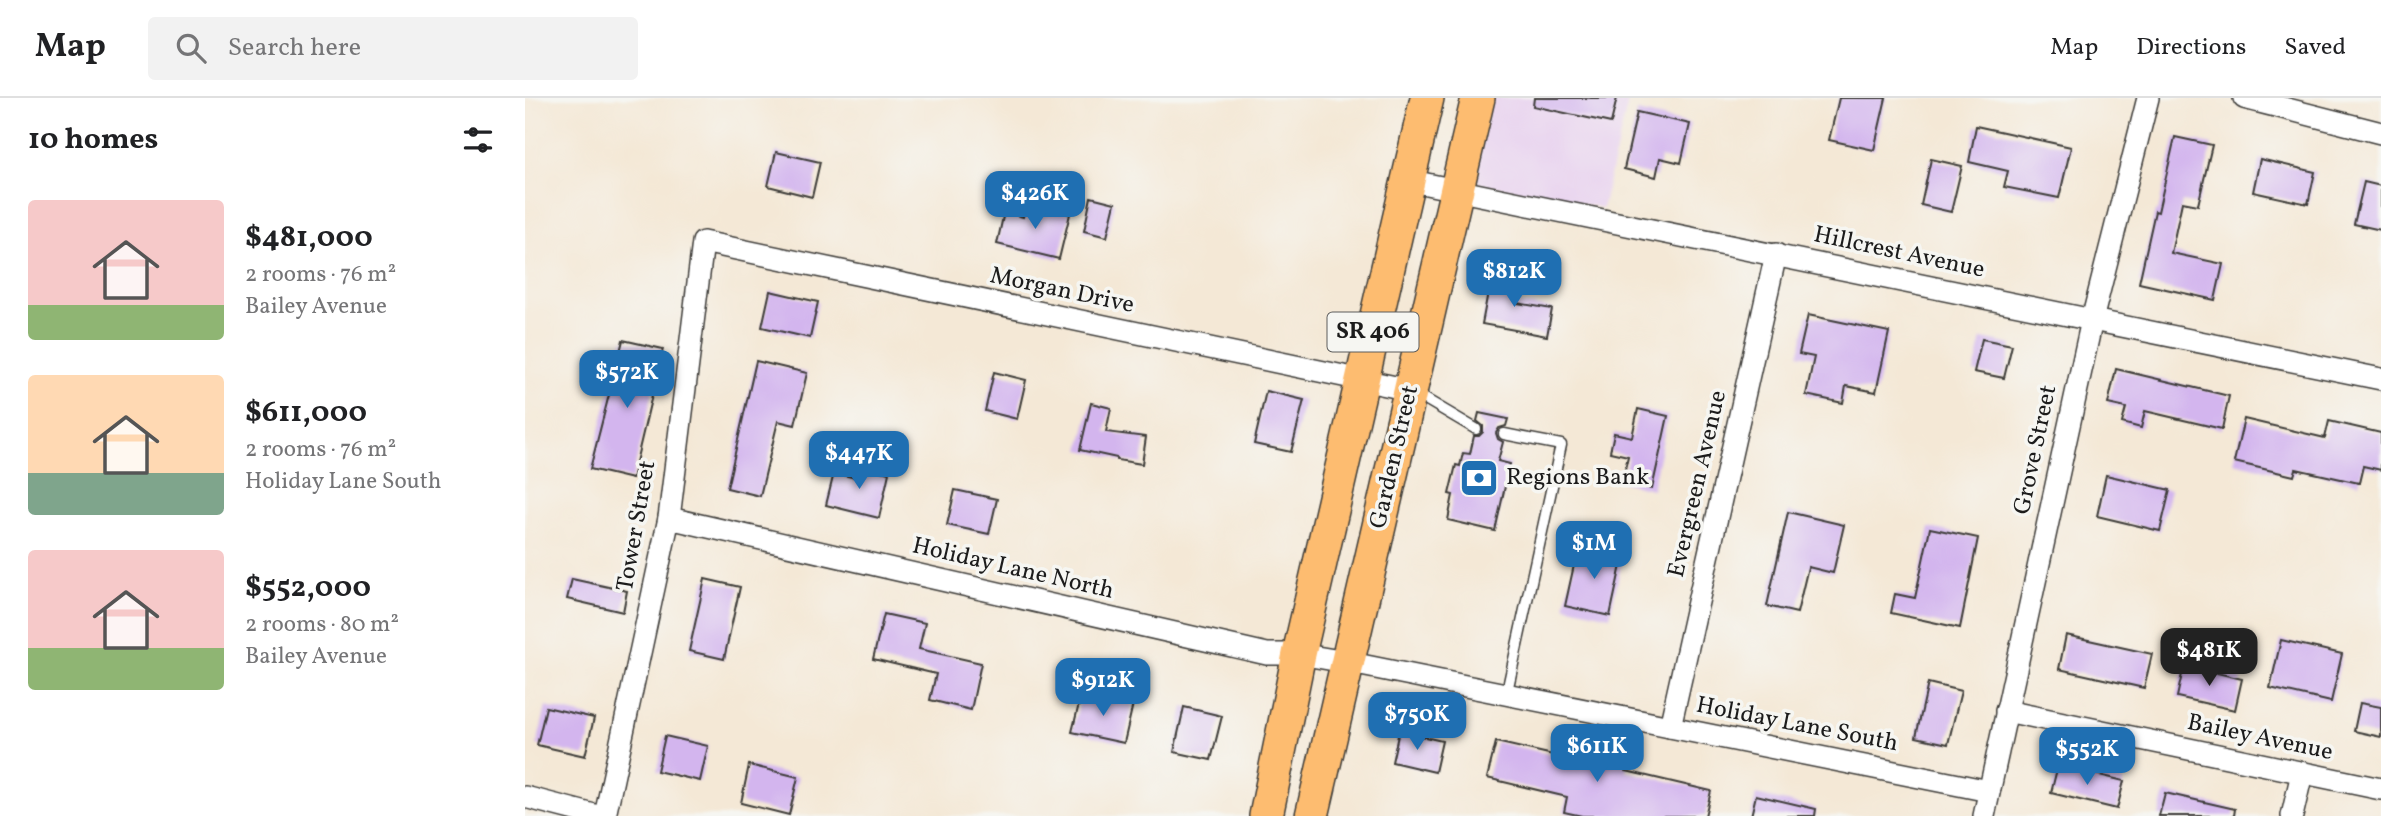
<!DOCTYPE html>
<meta charset="utf-8">
<style>
body{margin:0;font-family:Vollkorn,serif;background:#f2f2f2;color:#202124;height:100vh;display:flex;flex-direction:column;font-size:26px;white-space:nowrap}
*{box-sizing:border-box;margin:0}
p{font-size:23px;color:#757577}
.icon{flex:none;width:38px;height:38px;fill:none;stroke:currentColor;stroke-width:2;stroke-linecap:round;stroke-linejoin:round}
.map{position:relative;flex:1;overflow:hidden}
.sheet{display:flex;flex-direction:column;background:#fff;width:525px}
.sheet>*{flex:none}
.price{position:absolute;translate:-50% -60px;padding:0 16px;border-radius:14px;background:#1f6fb2;color:#fff;font-size:23px;line-height:46px;filter:drop-shadow(0 2px 4px #0008)}
.price::after{content:'';position:absolute;left:50%;top:42px;width:21px;height:16px;margin-left:-10px;background:inherit;clip-path:polygon(0 0,100% 0,50% 100%)}
.price.selected{background:#222;color:#fff}
ul{padding:0;list-style:none}
li{display:flex;align-items:center;gap:21px;height:175px;padding:0 28px}
li span{display:grid;place-items:center;flex:none;width:196px;height:140px;border-radius:7px;color:#555}
li>.icon{margin-inline-start:auto}
span .icon{width:84px;height:84px;fill:#fffc;stroke-width:1}
li b{font-size:30px}
h2{display:flex;justify-content:space-between;align-items:center;height:84px;padding:0 28px;font-size:30px}
header{display:flex;align-items:center;gap:42px;box-sizing:border-box;height:98px;padding:0 35px;background:#fff;border-bottom:2px solid #e0e0e0}
header strong{font-size:33px}
nav{display:flex;gap:38px;margin-inline-start:auto;font-size:24px}
.search{width:490px;height:63px;background:#f2f2f2;display:flex;align-items:center;gap:18px;box-sizing:border-box;padding:0 24px;border-radius:7px;color:#757577;font-size:26px}
main{display:flex;flex:1;min-height:0}
.map>svg:first-child{display:block}
.built{fill:#e8d2ef}
.building{fill:#d3b5ee}
.lines{fill:none;stroke-linecap:round;stroke-linejoin:round}
.service-casing{stroke:#3c3b38;stroke-width:13}
.minor-casing{stroke:#3c3b38;stroke-width:24}
.primary-casing{stroke:#3c3b38;stroke-width:36}
.service{stroke:#fff;stroke-width:10}
.minor{stroke:#fff;stroke-width:21}
.primary{stroke:#fdbc70;stroke-width:33}
.labels{text-anchor:middle;dominant-baseline:central;stroke-width:7;stroke-linejoin:round;paint-order:stroke}
.shield{fill:#f6f6f2;stroke:#5d5d5c;stroke-width:2}
.shield-label{font-size:23px;font-weight:bold;fill:#1c1c1c}
.street-label{font-size:24px;fill:#1c1c1c;stroke:#f6f6f2}
.poi-label{font-size:24px;fill:#1c1c1c;stroke:#f6f6f2;text-anchor:start}
</style>
<header>
<strong>Map</strong>
<div class="search"><svg class="icon" aria-label="search" viewBox="0 0 24 24"><circle cx="10" cy="10" r="6"/><path d="M15 15l6 6"/></svg>Search here</div>
<nav><a>Map</a><a>Directions</a><a>Saved</a></nav>
</header>
<main>
<section class="sheet">
<h2>10 homes<svg class="icon" aria-label="filters" viewBox="0 0 24 24"><path d="M4 7h16M4 17h16"/><circle cx="9" cy="7" r="2"/><circle cx="15" cy="17" r="2"/></svg></h2>
<ul>
<li><span style="background:linear-gradient(#f6c9c9 75%,#8fb573 0)"><svg class="icon" aria-label="home" viewBox="0 0 24 24"><path d="M3 11l9-7 9 7M6 9v11h12V9"/></svg></span><div><b>$481,000</b><p>2 rooms · 76 m²</p><p>Bailey Avenue</p></div></li>
<li><span style="background:linear-gradient(#ffd9b3 70%,#7fa58c 0)"><svg class="icon" aria-label="home" viewBox="0 0 24 24"><path d="M3 11l9-7 9 7M6 9v11h12V9"/></svg></span><div><b>$611,000</b><p>2 rooms · 76 m²</p><p>Holiday Lane South</p></div></li>
<li><span style="background:linear-gradient(#f6c9c9 70%,#8fb573 0)"><svg class="icon" aria-label="home" viewBox="0 0 24 24"><path d="M3 11l9-7 9 7M6 9v11h12V9"/></svg></span><div><b>$552,000</b><p>2 rooms · 80 m²</p><p>Bailey Avenue</p></div></li>
</ul>
</section>
<div class="map">
<svg width="1856" height="718" viewBox="0 0 1856 718">
<rect width="100%" height="100%" fill="#f6f6f2"/>
<filter id="ink" filterUnits="userSpaceOnUse"><feTurbulence type="fractalNoise" baseFrequency=".0143" numOctaves="2"/><feDisplacementMap in="SourceGraphic" scale="14" xChannelSelector="R" yChannelSelector="G"/><feConvolveMatrix kernelMatrix="1 2 1 2 8 2 1 2 1" color-interpolation-filters="sRGB"/></filter>
<filter id="wash" filterUnits="userSpaceOnUse"><feTurbulence type="fractalNoise" baseFrequency=".00686" numOctaves="4" result="noise"/><feDisplacementMap in="SourceGraphic" scale="28" xChannelSelector="R" yChannelSelector="G"/><feGaussianBlur stdDeviation="1.57" result="paint"/><feColorMatrix in="noise" values="0 0 0 0 0 0 0 0 0 0 0 0 0 0 0 0 0 1.4 0 .05"/><feComposite in="paint" operator="in"/></filter>
<g filter="url(#wash)">
<rect width="100%" height="100%" fill="#f4e8d6"/>
<polygon class="built" points="966,0 1104,0 1077,110 947,84"/>
<g id="blocks">
<g class="building">
<polygon points="1009,0 1092,0 1086,25 1008,8"/>
<polygon points="1314,0 1361,0 1349,52 1304,42"/>
<polygon points="1112,14 1165,26 1156,65 1135,60 1131,79 1099,71"/>
<polygon points="1451,28 1546,49 1534,100 1479,89 1483,73 1444,64"/>
<polygon points="1650,39 1687,47 1673,107 1657,104 1646,155 1698,166 1690,202 1614,185 1630,113 1633,114"/>
<polygon points="251,54 295,64 287,99 243,88"/>
<polygon points="1406,61 1437,68 1426,114 1396,107"/>
<polygon points="1735,61 1790,74 1783,106 1728,94"/>
<polygon points="1839,84 1856,88 1856,132 1829,126"/>
<polygon points="566,99 590,105 582,139 559,133"/>
<polygon points="501,105 545,116 534,161 472,146 479,114 498,119"/>
<polygon points="966,178 996,183 992,205 1027,211 1022,238 957,226"/>
<polygon points="245,193 293,204 285,240 237,229"/>
<polygon points="1283,217 1364,234 1351,294 1321,288 1318,305 1281,297 1289,259 1274,256"/>
<polygon points="1457,241 1487,247 1479,280 1449,274"/>
<polygon points="98,242 138,251 107,381 65,371"/>
<polygon points="231,263 282,275 270,327 253,323 235,398 202,390"/>
<polygon points="1591,271 1704,298 1697,331 1620,313 1616,330 1597,325 1601,310 1583,306"/>
<polygon points="469,274 501,282 492,321 460,313"/>
<polygon points="741,293 779,302 766,354 729,346"/>
<polygon points="566,305 586,310 581,334 621,339 617,366 592,362 592,360 555,352"/>
<polygon points="1113,311 1143,318 1127,391 1097,384 1103,358 1085,354 1089,335 1107,339"/>
<polygon points="954,315 983,321 981,328 974,330 971,335 973,341 978,344 973,363 985,366 970,433 923,422 928,397 924,396 931,367 935,368 938,355 945,356 949,338 954,338 958,334 958,328 952,323"/>
<polygon points="1719,321 1800,340 1804,323 1856,335 1856,372 1838,368 1834,385 1771,371 1769,378 1709,364"/>
<polygon points="330,367 364,375 354,420 301,407 309,375 327,379"/>
<polygon points="1581,377 1645,392 1635,433 1572,418"/>
<polygon points="430,392 472,401 464,436 422,427"/>
<polygon points="1263,414 1319,427 1308,475 1283,469 1272,515 1242,508"/>
<polygon points="1405,430 1453,440 1435,530 1366,515 1370,496 1390,500"/>
<polygon points="1053,449 1098,458 1085,518 1040,508"/>
<polygon points="47,481 102,493 98,514 42,501"/>
<polygon points="180,481 215,489 199,561 164,553"/>
<polygon points="359,516 400,525 394,551 456,565 446,612 405,602 411,576 348,561"/>
<polygon points="1541,537 1627,556 1619,590 1534,571"/>
<polygon points="1756,542 1817,556 1806,604 1745,590"/>
<polygon points="1659,567 1717,581 1710,612 1652,599"/>
<polygon points="1403,585 1436,593 1423,646 1391,639"/>
<polygon points="557,594 608,606 599,645 547,634"/>
<polygon points="1835,605 1856,609 1856,639 1829,633"/>
<polygon points="21,609 69,620 60,658 12,647"/>
<polygon points="659,609 697,618 686,662 649,654"/>
<polygon points="874,633 917,643 910,674 867,664"/>
<polygon points="140,638 183,648 175,683 132,673"/>
<polygon points="971,644 1050,662 1051,660 1065,663 1069,647 1105,656 1101,673 1186,693 1180,718 1057,718 1039,714 1042,699 962,680"/>
<polygon points="224,667 273,679 264,717 216,705"/>
<polygon points="1533,667 1599,683 1592,711 1526,695"/>
<polygon points="1640,695 1710,711 1709,718 1634,718"/>
<polygon points="1231,697 1291,711 1290,718 1226,718"/>
</g>
</g>
</g>
<g filter="url(#ink)">
<use href="#blocks" fill-opacity="0" stroke="#3c3b38" stroke-width="2"/>
<g class="lines">
<g class="service-casing">
<g id="service">
<polyline points="890,295 951,331"/>
<polyline points="979,336 1036,347 981,598"/>
</g>
</g>
<g class="minor-casing">
<g id="minor">
<polyline points="1719,0 1856,35"/>
<polyline points="882,82 1856,281"/>
<polyline points="144,420 742,556 774,556 821,564 1464,693"/>
<polyline points="1481,613 1856,691"/>
<polyline points="1145,629 1251,156"/>
<polyline points="0,699 73,718"/>
<polyline points="80,718 144,420 178,144 885,292"/>
<polyline points="1459,718 1567,222 1623,0"/>
<polyline points="1767,718 1777,675"/>
</g>
</g>
<g class="primary-casing">
<g id="primary">
<polyline points="741,718 774,556 902,0"/>
<polyline points="787,718 953,0"/>
</g>
</g>
<use href="#service" class="service"/>
<use href="#minor" class="minor"/>
<use href="#primary" class="primary"/>
</g>
</g>
<defs>
<g id="bank-square" transform="scale(2.0125)"><rect x="-9" y="-9" width="18" height="18" rx="4" fill="#1f6fb2" stroke="#f6f6f2"/><path d="M-6-4H6V4H-6ZM0-2.3a2.3 2.3 0 1 0 0 4.6a2.3 2.3 0 1 0 0-4.6Z" fill="#fff"/></g>
</defs>
<g fill-rule="evenodd">
<use href="#bank-square" x="954" y="380"/>
</g>
<g class="labels">
<rect class="shield" x="802.5" y="214.5" width="91" height="39" rx="5"/>
<g class="shield-label">
<text x="848" y="234">SR 406</text>
</g>
<g class="street-label">
<text transform="translate(1374 155) rotate(12)">Hillcrest Avenue</text>
<text transform="translate(537 193) rotate(12)">Morgan Drive</text>
<text transform="translate(1511 352) rotate(-78)">Grove Street</text>
<text transform="translate(870 359) rotate(-77)">Garden Street</text>
<text transform="translate(1173 386) rotate(-77)">Evergreen Avenue</text>
<text transform="translate(112 428) rotate(-80)">Tower Street</text>
<text transform="translate(488 471) rotate(13)">Holiday Lane North</text>
<text transform="translate(1272 627) rotate(11)">Holiday Lane South</text>
<text transform="translate(1735 640) rotate(12)">Bailey Avenue</text>
</g>
<g class="poi-label">
<text x="981" y="380">Regions Bank</text>
</g>
</g>
</svg>
<b class="price" style="left:510px;top:133px">$426K</b>
<b class="price" style="left:989px;top:211px">$812K</b>
<b class="price" style="left:102px;top:312px">$572K</b>
<b class="price" style="left:334px;top:393px">$447K</b>
<b class="price" style="left:1069px;top:483px">$1M</b>
<b class="price selected" style="left:1684px;top:590px">$481K</b>
<b class="price" style="left:578px;top:620px">$912K</b>
<b class="price" style="left:892px;top:654px">$750K</b>
<b class="price" style="left:1072px;top:686px">$611K</b>
<b class="price" style="left:1562px;top:689px">$552K</b>
</div>
</main>
